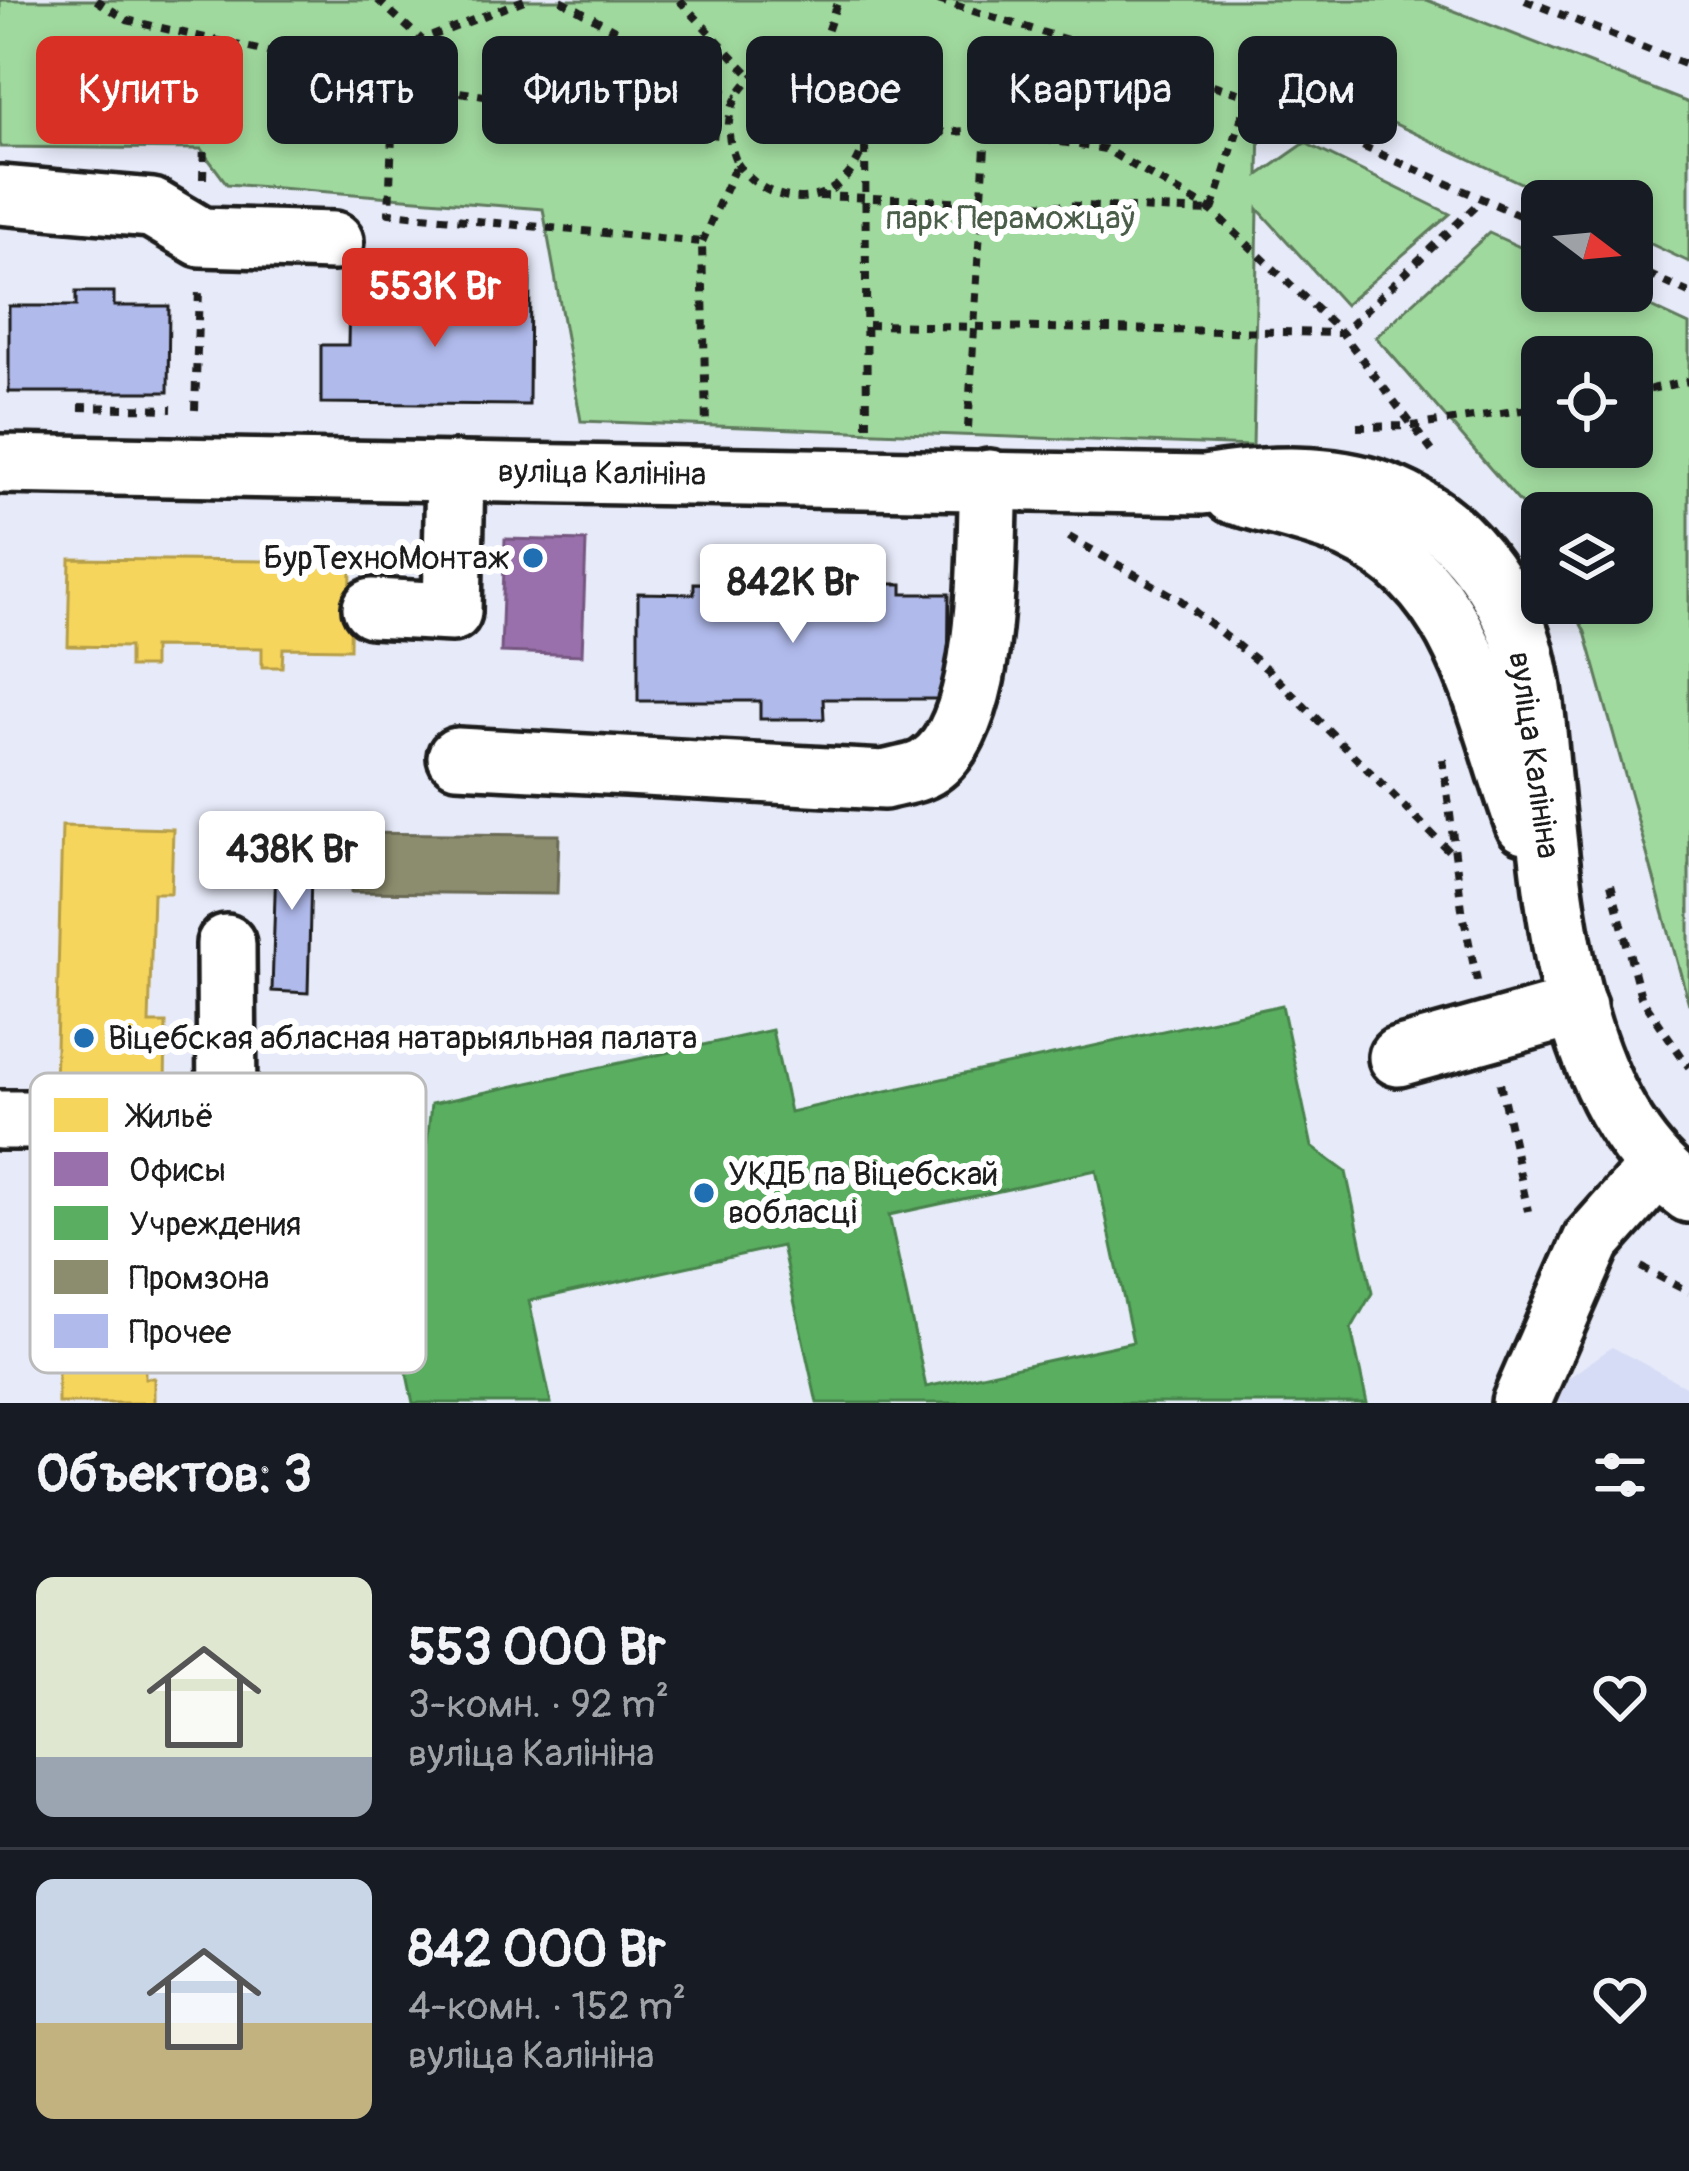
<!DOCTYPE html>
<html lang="ru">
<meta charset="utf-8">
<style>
body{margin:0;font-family:Pangolin,sans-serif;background:#242831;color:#f1f3f6;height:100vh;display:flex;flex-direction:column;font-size:45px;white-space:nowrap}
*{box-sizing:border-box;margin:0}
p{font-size:39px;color:#9ea1a6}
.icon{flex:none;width:66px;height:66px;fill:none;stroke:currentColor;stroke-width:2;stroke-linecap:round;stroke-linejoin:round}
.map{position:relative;height:1403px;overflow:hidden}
.drawer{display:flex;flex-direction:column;background:#171b24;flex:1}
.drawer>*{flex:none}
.guide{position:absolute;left:36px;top:36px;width:1617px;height:108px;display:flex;gap:24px}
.needle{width:78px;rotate:106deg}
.buttons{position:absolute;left:1521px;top:180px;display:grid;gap:24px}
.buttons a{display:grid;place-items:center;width:132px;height:132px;border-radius:18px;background:#171b24;box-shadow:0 6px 18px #0003;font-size:60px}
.price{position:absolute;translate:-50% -102px;padding:0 27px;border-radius:12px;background:#fff;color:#222;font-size:39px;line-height:78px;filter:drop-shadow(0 3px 6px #0008)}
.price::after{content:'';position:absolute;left:50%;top:72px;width:36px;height:27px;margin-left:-18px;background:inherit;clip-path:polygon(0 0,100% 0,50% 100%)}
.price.active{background:#d93025;color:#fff}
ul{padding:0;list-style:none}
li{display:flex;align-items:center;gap:36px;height:300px;padding:0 36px}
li+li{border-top:3px solid #363941}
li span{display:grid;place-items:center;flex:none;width:336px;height:240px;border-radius:18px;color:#555}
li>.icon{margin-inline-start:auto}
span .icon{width:144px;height:144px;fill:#fffc;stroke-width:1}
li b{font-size:51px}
h2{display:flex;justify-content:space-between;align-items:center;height:144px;padding:0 36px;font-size:51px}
.tag{padding:0 42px;border-radius:18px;background:#171b24;box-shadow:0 6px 18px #0003;font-size:42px;line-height:108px}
.tag.active{background:#d93025;color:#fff}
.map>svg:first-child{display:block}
.built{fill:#d6dcf5}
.green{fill:#a0d99e;stroke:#5e7a5d;stroke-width:3;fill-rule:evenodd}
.homes{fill:#f6d55c;stroke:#b59e49;stroke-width:3}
.offices{fill:#9970ab;stroke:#745780;stroke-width:3}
.public{fill:#5aae61;stroke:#47824c;stroke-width:3;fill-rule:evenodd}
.industry{fill:#8c8c6e;stroke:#6a6a55;stroke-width:3}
.building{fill:#b0baeb;stroke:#1c1c1c;stroke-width:3}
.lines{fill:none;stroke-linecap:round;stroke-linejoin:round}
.minor-casing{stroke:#1c1c1c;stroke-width:66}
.path{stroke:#1c1c1c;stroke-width:8;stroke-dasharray:9 9;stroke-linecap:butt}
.minor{stroke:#fff;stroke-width:57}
.poi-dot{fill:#1f6fb2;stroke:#fff;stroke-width:4.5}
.labels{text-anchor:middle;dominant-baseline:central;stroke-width:12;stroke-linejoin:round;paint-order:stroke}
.park-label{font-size:33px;fill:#4a5e4a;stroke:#fff}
.street-label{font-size:33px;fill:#1c1c1c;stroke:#fff}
.poi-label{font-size:33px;fill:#1c1c1c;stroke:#fff;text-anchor:start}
.key{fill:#fff;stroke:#bbb;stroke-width:3}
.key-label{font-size:33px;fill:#1c1c1c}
</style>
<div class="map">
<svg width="1689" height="1403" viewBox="0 0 1689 1403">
<rect width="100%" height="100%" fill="#e7eaf9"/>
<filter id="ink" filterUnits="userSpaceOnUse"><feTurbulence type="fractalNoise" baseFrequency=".00833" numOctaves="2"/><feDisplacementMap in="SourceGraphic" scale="24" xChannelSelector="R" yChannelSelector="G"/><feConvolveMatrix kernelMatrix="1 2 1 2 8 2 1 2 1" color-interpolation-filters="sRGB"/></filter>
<g filter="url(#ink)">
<polygon class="built" points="1612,1347 1689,1388 1689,1403 1542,1403 1547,1393"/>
<g class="green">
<polygon points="0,0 1427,0 1689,103 1689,262 1632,235 1632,201 1559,201 1295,77 1261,67 1259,175 1305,143 1450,214 1345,305 1258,209 1253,446 581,421 543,209 227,184 201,149 0,147"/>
<path d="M1489,233L1542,257V291H1616L1689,325V1004L1585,632L1570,603H1632V513H1542V545L1522,505L1376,337ZM1542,357H1632V447H1542Z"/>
</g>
<g class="homes">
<polygon points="70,559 351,562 350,649 283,648 282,667 262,667 262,648 153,647 153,667 129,667 129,647 68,646"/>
<polygon points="62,826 173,829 171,893 153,893 149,1023 166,1023 165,1089 55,1086"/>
<polygon points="155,1175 156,1224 145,1224 145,1378 154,1378 154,1403 58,1403 57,1176"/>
</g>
<polygon class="offices" points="505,539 586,541 582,655 501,652"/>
<path class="public" d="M1282,1005L1312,1147L1346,1172L1372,1293L1351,1329L1367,1403H817L782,1246L529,1301L551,1403H413L405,1365L431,1104L772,1030L790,1112ZM1096,1170L1133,1342L926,1387L889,1215Z"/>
<polygon class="industry" points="352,833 559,835 557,894 351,892"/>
<g class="building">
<polygon points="493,271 530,271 529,405 321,403 321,345 348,345 349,299 492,300"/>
<polygon points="76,292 114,292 114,306 169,306 168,392 9,392 9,306 76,306"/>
<polygon points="694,583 902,584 902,594 949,594 948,699 823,699 824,719 760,719 760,701 638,701 638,593 694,594"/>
<polygon points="277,832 312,833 308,993 272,991"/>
</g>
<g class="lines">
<g class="minor-casing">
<g id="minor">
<polyline points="0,195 152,208 201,237 334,241"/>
<path d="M0,464L1203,485C1337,463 1445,481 1511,615C1534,661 1536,725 1541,776C1554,911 1569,1107 1689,1193"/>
<path d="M1232,494C1264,504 1298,511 1329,522C1466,571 1481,703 1525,824"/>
<polyline points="372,608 452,612 455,471"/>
<path d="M457,757L884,780C897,776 918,774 929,766C993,723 985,550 989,479"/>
<polyline points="1398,1057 1577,1007"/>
<polyline points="0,1120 227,1120 226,944"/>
<polyline points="1521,1403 1592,1241 1656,1169"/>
</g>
</g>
<g class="path">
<polyline points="96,0 127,20 394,81 729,137"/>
<polyline points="378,0 422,40"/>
<polyline points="524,0 422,40 394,81 389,213 702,242 706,427"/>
<polyline points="561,0 736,98"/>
<polyline points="679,0 752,77"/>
<polyline points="938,0 1248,96 1542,225"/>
<polyline points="1525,0 1689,66"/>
<polyline points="816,64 838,0"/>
<polyline points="203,179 207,37"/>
<polyline points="819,196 1212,211 1248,97"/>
<path d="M702,242L737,163C726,138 725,115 740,92C793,14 908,102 848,175C816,213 761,200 737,163"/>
<polyline points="1632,267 1689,293"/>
<polyline points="868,325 1342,333 1484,198"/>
<polyline points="1632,393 1689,381"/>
<polyline points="79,407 172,409"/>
<polyline points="195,410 199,290"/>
<polyline points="867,426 865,137 986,130 1105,149 1212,211 1342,333 1435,455"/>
<polyline points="1357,427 1412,426 1542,407"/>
<polyline points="968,428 986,130"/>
<polyline points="1069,537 1180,600 1267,669 1453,855"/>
<polyline points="1443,759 1462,909 1477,981"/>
<polyline points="1611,884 1641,997 1689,1067"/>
<polyline points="1500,1083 1528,1211"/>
<polyline points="1641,1267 1689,1292"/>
</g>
<use href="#minor" class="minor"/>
</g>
</g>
<g class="poi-dot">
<circle cx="533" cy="558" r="12"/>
<circle cx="84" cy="1038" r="12"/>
<circle cx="704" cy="1193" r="12"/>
</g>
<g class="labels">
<g class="park-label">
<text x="1010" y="218">парк Пераможцаў</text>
</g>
<g class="street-label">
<text transform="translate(602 473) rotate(1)">вуліца Калініна</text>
<text transform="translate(1534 755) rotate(82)">вуліца Калініна</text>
</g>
<g class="poi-label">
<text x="509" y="558" text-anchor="end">БурТехноМонтаж</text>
<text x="108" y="1038">Віцебская абласная натарыяльная палата</text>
<text x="728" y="1174">УКДБ па Віцебскай<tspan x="728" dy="38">вобласці</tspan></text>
</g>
</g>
<rect x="30" y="1073" width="396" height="300" rx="18" class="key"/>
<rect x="54" y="1098" width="54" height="34" fill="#f6d55c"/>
<rect x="54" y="1152" width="54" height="34" fill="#9970ab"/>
<rect x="54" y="1206" width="54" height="34" fill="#5aae61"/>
<rect x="54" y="1260" width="54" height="34" fill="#8c8c6e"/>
<rect x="54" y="1314" width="54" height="34" fill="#b0baeb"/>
<g class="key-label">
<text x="129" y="1127">Жильё</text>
<text x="129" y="1181">Офисы</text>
<text x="129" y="1235">Учреждения</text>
<text x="129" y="1289">Промзона</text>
<text x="129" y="1343">Прочее</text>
</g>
</svg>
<div class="buttons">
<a><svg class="needle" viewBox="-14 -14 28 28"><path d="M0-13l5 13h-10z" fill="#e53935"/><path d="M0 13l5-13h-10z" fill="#9ea1a6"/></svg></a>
<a><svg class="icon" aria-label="locate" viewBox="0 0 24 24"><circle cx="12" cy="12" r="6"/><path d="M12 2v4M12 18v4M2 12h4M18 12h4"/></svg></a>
<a><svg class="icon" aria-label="layers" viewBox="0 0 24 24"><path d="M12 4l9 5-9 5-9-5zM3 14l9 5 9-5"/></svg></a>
</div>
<b class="price active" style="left:435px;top:350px">553K Br</b>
<b class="price" style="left:793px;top:646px">842K Br</b>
<b class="price" style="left:292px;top:913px">438K Br</b>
<div class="guide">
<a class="tag active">Купить</a>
<a class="tag">Снять</a>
<a class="tag">Фильтры</a>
<a class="tag">Новое</a>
<a class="tag">Квартира</a>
<a class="tag">Дом</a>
</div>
</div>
<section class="drawer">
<h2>Объектов: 3<svg class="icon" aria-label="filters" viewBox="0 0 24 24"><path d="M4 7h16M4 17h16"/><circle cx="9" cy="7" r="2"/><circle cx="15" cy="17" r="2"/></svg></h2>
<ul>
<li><span style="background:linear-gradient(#dfe7d0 75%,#9aa5b1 0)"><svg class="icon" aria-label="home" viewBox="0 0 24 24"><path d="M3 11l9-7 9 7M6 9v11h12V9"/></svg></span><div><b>553 000 Br</b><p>3-комн. · 92 m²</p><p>вуліца Калініна</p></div><svg class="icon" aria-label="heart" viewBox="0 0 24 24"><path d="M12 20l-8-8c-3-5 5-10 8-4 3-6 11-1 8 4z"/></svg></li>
<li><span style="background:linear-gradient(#c9d6e8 60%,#c2b280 0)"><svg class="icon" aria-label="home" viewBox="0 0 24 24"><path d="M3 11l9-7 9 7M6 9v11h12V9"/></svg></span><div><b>842 000 Br</b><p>4-комн. · 152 m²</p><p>вуліца Калініна</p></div><svg class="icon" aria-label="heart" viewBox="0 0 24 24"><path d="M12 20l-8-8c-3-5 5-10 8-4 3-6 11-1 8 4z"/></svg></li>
</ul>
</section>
